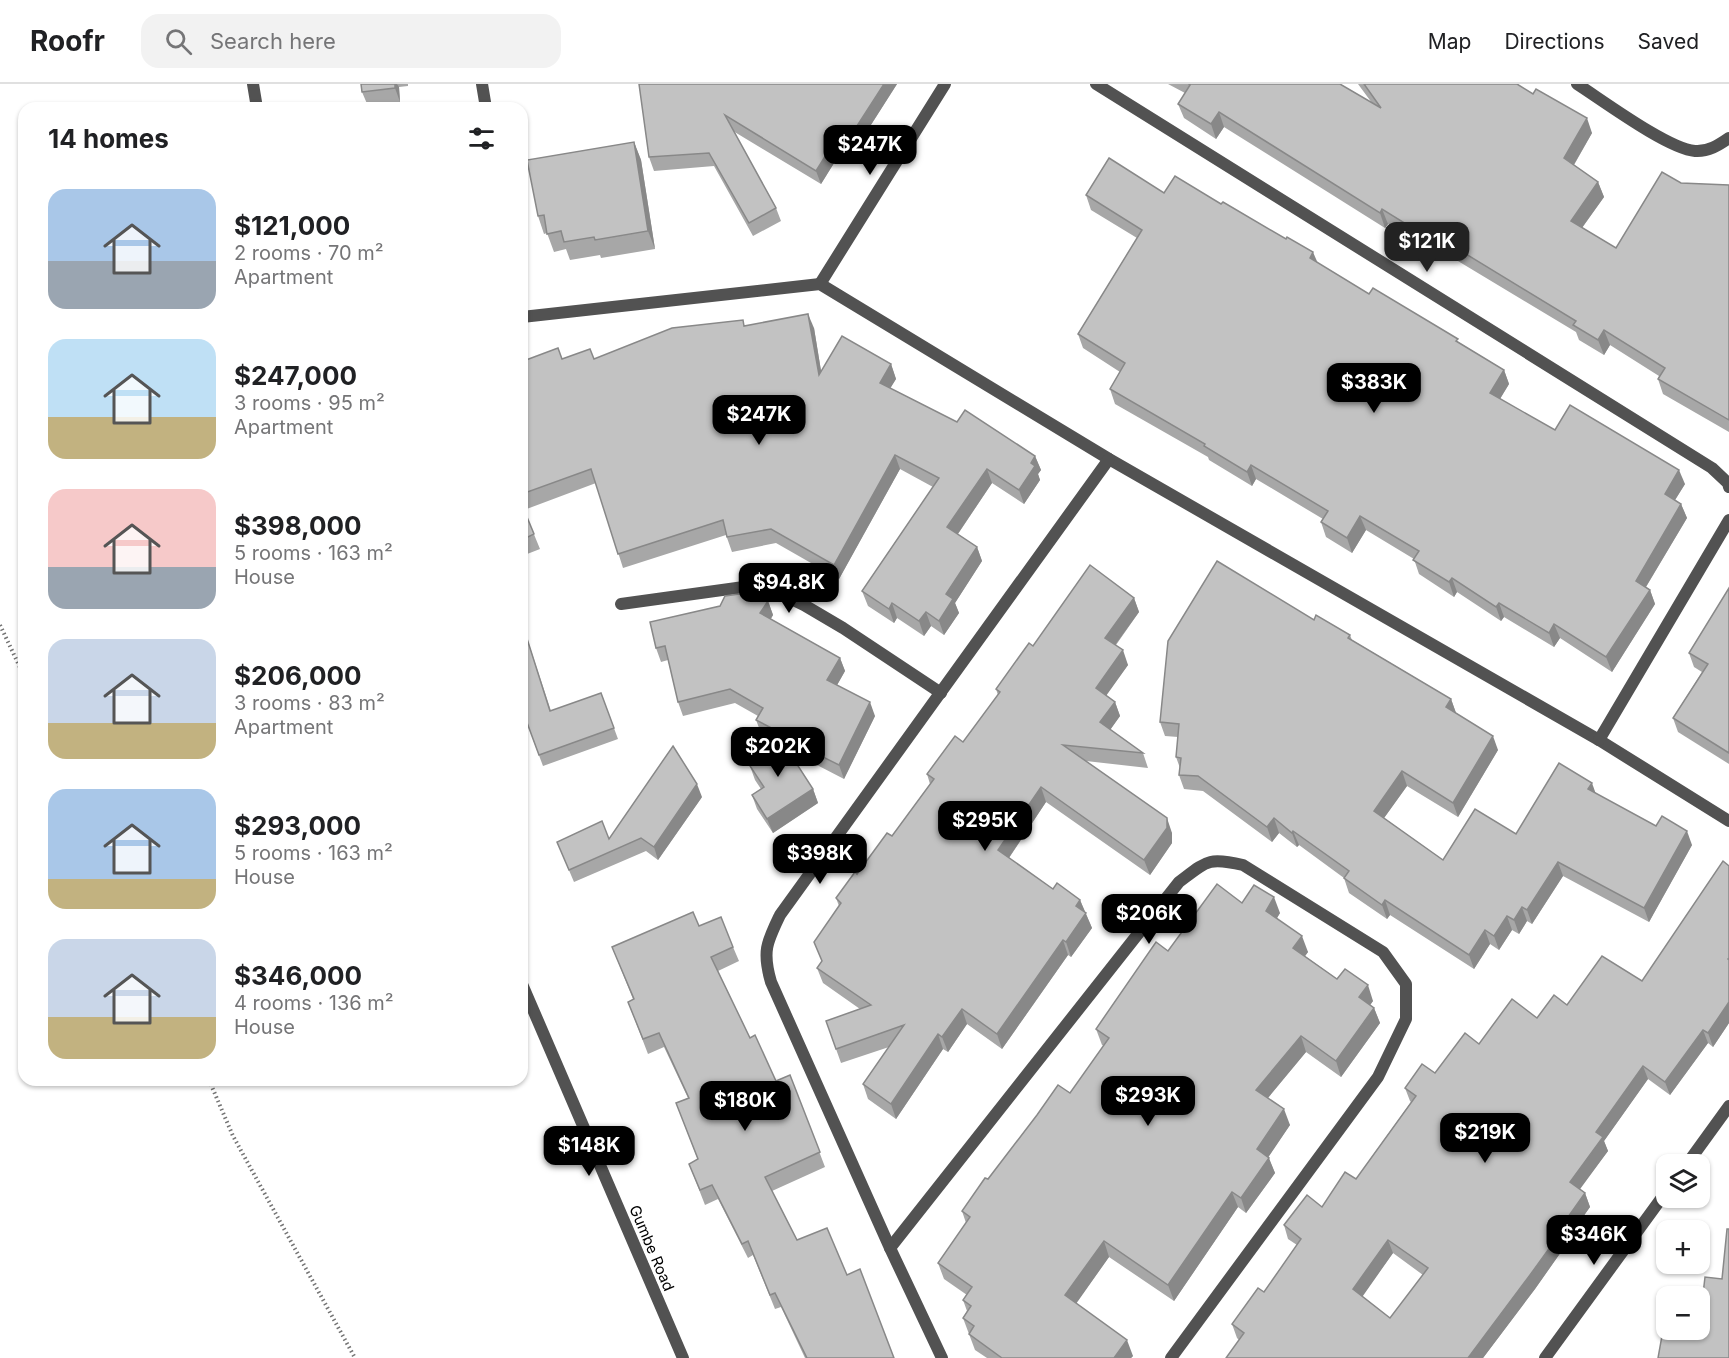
<!DOCTYPE html>
<meta charset="utf-8">
<style>
body{margin:0;font-family:Inter,sans-serif;background:#f2f2f2;color:#202124;height:100vh;display:flex;flex-direction:column;font-size:22px;white-space:nowrap}
*{box-sizing:border-box;margin:0}
p{font-size:20px;color:#757577}
.icon{flex:none;width:33px;height:33px;fill:none;stroke:currentColor;stroke-width:2;stroke-linecap:round;stroke-linejoin:round}
.map{position:relative;flex:1;overflow:hidden}
.sheet{position:absolute;left:18px;top:18px;width:510px;height:984px;display:flex;flex-direction:column;background:#fff;border-radius:18px;box-shadow:0 2px 4px #0004}
.sheet>*{flex:none}
.buttons{position:absolute;left:1656px;top:1070px;display:grid;gap:12px}
.buttons a{display:grid;place-items:center;width:54px;height:54px;border-radius:12px;background:#fff;box-shadow:0 2px 4px #0004;font-size:30px}
.price{position:absolute;translate:-50% -51px;padding:0 14px;border-radius:12px;background:#000;color:#fff;font-size:20px;line-height:39px;filter:drop-shadow(0 2px 3px #0008)}
.price::after{content:'';position:absolute;left:50%;top:36px;width:18px;height:14px;margin-left:-9px;background:inherit;clip-path:polygon(0 0,100% 0,50% 100%)}
.price.on{background:#222;color:#fff}
ul{padding:0;list-style:none}
li{display:flex;align-items:center;gap:18px;height:150px;padding:0 30px}
li span{display:grid;place-items:center;flex:none;width:168px;height:120px;border-radius:18px;color:#555}
li>.icon{margin-inline-start:auto}
span .icon{width:72px;height:72px;fill:#fffc;stroke-width:1}
li b{font-size:26px}
h2{display:flex;justify-content:space-between;align-items:center;height:72px;padding:0 30px;font-size:26px}
header{display:flex;align-items:center;gap:36px;box-sizing:border-box;height:84px;padding:0 30px;background:#fff;border-bottom:2px solid #e0e0e0}
header strong{font-size:28px}
nav{display:flex;gap:33px;margin-inline-start:auto;font-size:21px}
.search{width:420px;height:54px;background:#f2f2f2;display:flex;align-items:center;gap:15px;box-sizing:border-box;padding:0 21px;border-radius:18px;color:#757577;font-size:22px}
.map>svg:first-child{display:block}
.lines{fill:none;stroke-linecap:round;stroke-linejoin:round}
.path{stroke:#747474;stroke-width:4;stroke-dasharray:1.5 3;stroke-linecap:butt}
.minor{stroke:#525252;stroke-width:12}
.tertiary{stroke:#525252;stroke-width:12}
.wall{fill:#a7a7a7;fill-rule:evenodd}
.shaded-wall{fill:#888}
.building{fill:#c2c2c2;stroke:#888;stroke-width:1.5;fill-rule:evenodd}
.labels{text-anchor:middle;dominant-baseline:central;stroke-width:6;stroke-linejoin:round;paint-order:stroke}
.street-label{font-size:15px;fill:#000;stroke:#fff}
</style>
<header>
<strong>Roofr</strong>
<div class="search"><svg class="icon" aria-label="search" viewBox="0 0 24 24"><circle cx="10" cy="10" r="6"/><path d="M15 15l6 6"/></svg>Search here</div>
<nav><a>Map</a><a>Directions</a><a>Saved</a></nav>
</header>
<div class="map">
<svg width="1729" height="1274" viewBox="0 0 1729 1274">
<rect width="100%" height="100%" fill="#fff"/>
<g class="lines">
<g class="path">
<polyline points="0,541 24,592"/>
<polyline points="209,996 233,1052 355,1274"/>
</g>
<g class="minor">
<polyline points="482,0 486,24"/>
<polyline points="1096,0 1712,384 1728,399 1729,403"/>
<path d="M1577,0C1602,16 1668,65 1695,67C1708,68 1719,61 1729,54"/>
<polyline points="820,200 945,0"/>
<polyline points="522,233 820,200 1109,375 1599,656 1729,737"/>
<polyline points="621,520 751,502 777,508 804,521 843,544 941,609"/>
<polyline points="1599,656 1729,436"/>
<polyline points="1687,1080 1729,1022"/>
<path d="M890,1164L1179,798C1207,777 1208,773 1243,781L1383,868L1406,900V935L1378,993L1171,1274"/>
<path d="M942,1274L890,1164L771,898C762,867 767,858 780,831L1109,375"/>
<polyline points="1545,1274 1666,1108"/>
</g>
<g class="tertiary">
<polyline points="253,0 257,24"/>
<polyline points="522,900 683,1274"/>
</g>
</g>
<g class="wall">
<polygon points="361,0 408,0 408,2 399,3 400,18 368,22 362,8"/>
<polygon points="639,0 897,0 853,69 844,63 821,100 733,47 776,124 781,137 753,152 714,82 654,87 649,73"/>
<polygon points="1168,0 1340,0 1372,19 1358,0 1517,0 1592,49 1574,81 1598,98 1604,113 1582,144 1616,164 1681,99 1729,101 1729,348 1663,310 1658,295 1659,292 1610,261 1604,271 1579,256 1576,248 1443,168 1440,173 1388,140 1385,144 1224,43 1216,55 1184,34 1178,20 1185,9"/>
<polygon points="634,58 641,76 655,165 601,174 600,171 570,176 566,165 554,168 547,149 544,150 538,132"/>
<polygon points="1164,109 1317,179 1369,210 1460,259 1504,286 1509,300 1500,315 1555,346 1685,400 1675,416 1681,420 1687,434 1646,503 1650,506 1655,520 1612,588 1560,554 1554,563 1504,533 1501,537 1457,508 1454,513 1419,490 1414,475 1366,446 1352,469 1326,453 1321,438 1323,435 1256,395 1252,402 1209,376 1208,373 1115,320 1110,305 1120,288 1083,264 1078,250 1137,154 1091,126 1086,111"/>
<polygon points="745,241 814,244 821,287 891,280 896,295 890,304 957,338 1035,372 1041,386 1038,390 1040,396 1024,420 992,399 958,450 977,463 982,477 955,519 959,529 944,551 931,542 924,552 897,534 894,539 868,522 862,507 933,403 900,385 839,495 776,459 732,468 726,451 623,484 596,399 524,426 540,465 522,472 522,268 526,276 594,275"/>
<polygon points="1729,504 1729,680 1678,648 1673,634 1702,588 1694,583 1689,569"/>
<polygon points="1134,514 1139,528 1116,561 1128,581 1106,611 1115,618 1120,632 1110,646 1143,669 1148,684 1086,677 1172,749 1172,759 1150,791 1046,718 1009,774 1053,805 1080,816 1092,844 1071,873 1068,871 1002,965 967,940 948,968 943,965 896,1035 868,1015 863,1000 889,963 841,979 826,937 860,925 823,899 817,884 822,878 839,822 836,814 857,790 892,752 930,700 927,690 963,658 998,611 996,605 1033,562"/>
<polygon points="768,517 773,531 771,535 840,574 845,587 837,601 875,632 844,695 788,666 813,705 818,719 773,749 757,725 752,711 761,705 755,696 750,682 754,679 751,669 771,655 761,649 756,636 758,632 735,619 683,632 678,618 668,576 661,578 656,564"/>
<polygon points="1314,536 1350,551 1352,556 1451,615 1456,629 1498,666 1458,733 1407,702 1384,734 1443,776 1516,750 1596,710 1692,761 1649,838 1563,792 1532,840 1527,837 1519,850 1512,846 1499,866 1490,860 1474,885 1390,831 1387,835 1349,809 1344,794 1299,761 1297,763 1279,749 1272,758 1203,707 1184,705 1179,691 1180,684 1176,673 1178,653 1165,652 1160,638"/>
<polygon points="523,542 551,627 601,609 618,655 543,682 522,626"/>
<polygon points="702,713 658,776 646,767 574,798 557,758 609,755"/>
<path d="M1729,782V939L1713,963L1708,959L1670,1011L1648,995L1604,1057L1608,1067L1579,1105L1585,1109L1590,1123L1560,1165L1561,1168L1535,1205L1483,1274L1239,1256L1237,1254L1232,1240L1264,1208L1297,1161L1288,1155L1284,1141L1322,1123L1356,1095L1411,1018L1410,1017L1405,1004L1435,989L1479,960L1567,921L1642,897ZM1393,1169L1423,1191L1390,1234L1362,1212Z"/>
<polygon points="1242,819 1280,829 1277,834 1308,868 1305,872 1337,895 1373,917 1370,921 1374,924 1380,939 1341,993 1306,968 1268,1014 1290,1041 1268,1073 1275,1089 1246,1129 1238,1123 1174,1217 1109,1173 1076,1219 1133,1272 1131,1274 987,1274 975,1266 963,1234 967,1227 963,1216 967,1211 944,1195 938,1179 966,1139 962,1127 988,1095 1070,1009 1104,962 1102,961 1096,945 1168,867"/>
<polygon points="699,842 733,863 739,877 718,887 750,954 776,997 790,991 825,1083 772,1107 797,1156 847,1191 894,1274 805,1274 781,1223 775,1225 753,1171 748,1174 718,1115 705,1121 689,1080 698,1076 676,1019 688,1014 664,963 648,970 628,918 633,915 612,863"/>
</g>
<g class="shaded-wall">
<polygon points="395,0 397,0 399,3 400,18 395,4"/>
<polygon points="884,0 897,0 853,69 848,56"/>
<polygon points="1219,28 1224,43 1216,55 1211,40"/>
<polygon points="1587,34 1592,49 1569,89 1564,74"/>
<polygon points="839,50 844,63 821,100 816,87"/>
<polygon points="634,58 641,76 655,165 648,147"/>
<polygon points="1598,98 1604,113 1576,152 1571,137"/>
<polygon points="1382,125 1388,140 1385,144 1380,129"/>
<polygon points="1438,153 1443,168 1440,173 1435,158"/>
<polygon points="1313,168 1319,182 1310,174"/>
<polygon points="808,230 814,244 824,305 819,291"/>
<polygon points="1604,246 1610,261 1604,271 1598,256"/>
<polygon points="891,280 896,295 885,313 880,299"/>
<polygon points="1504,286 1509,300 1495,323 1490,309"/>
<polygon points="895,371 900,385 839,495 834,481"/>
<polygon points="1035,372 1041,386 1038,390 1040,396 1024,420 1019,406"/>
<polygon points="1251,381 1256,395 1252,402 1247,388"/>
<polygon points="987,385 992,399 953,457 947,443"/>
<polygon points="1679,386 1685,400 1670,424 1665,410"/>
<polygon points="1681,420 1687,434 1641,511 1636,497"/>
<polygon points="1360,432 1366,446 1352,469 1347,454"/>
<polygon points="977,463 982,477 955,519 959,529 944,551 939,537 946,510"/>
<polygon points="1452,494 1457,508 1454,513 1449,498"/>
<polygon points="1650,506 1655,520 1612,588 1606,573"/>
<polygon points="1134,514 1139,528 1110,568 1105,554"/>
<polygon points="768,517 773,531 765,543 760,529"/>
<polygon points="892,519 897,534 894,539 889,525"/>
<polygon points="1499,519 1504,533 1501,537 1496,523"/>
<polygon points="926,528 931,542 924,552 919,537"/>
<polygon points="1554,540 1560,554 1554,563 1549,549"/>
<polygon points="1123,566 1128,581 1101,619 1096,604"/>
<polygon points="840,574 845,587 832,610 827,596"/>
<polygon points="1451,615 1456,629 1446,623"/>
<polygon points="870,618 875,632 844,695 839,681"/>
<polygon points="1115,618 1120,632 1105,653 1100,638"/>
<polygon points="1493,652 1498,666 1458,733 1453,719"/>
<polygon points="1402,687 1407,702 1379,741 1374,727"/>
<polygon points="1592,699 1597,713 1588,705"/>
<polygon points="697,700 702,713 658,776 654,763"/>
<polygon points="1041,703 1046,718 1004,781 998,766"/>
<polygon points="813,705 818,719 773,749 767,735"/>
<polygon points="1167,734 1172,749 1172,759 1150,791 1144,776"/>
<polygon points="1274,734 1279,749 1272,758 1267,743"/>
<polygon points="1293,747 1299,761 1297,763 1292,749"/>
<polygon points="1687,747 1692,761 1649,838 1644,824"/>
<polygon points="1558,778 1563,792 1532,840 1527,826"/>
<polygon points="1274,813 1280,829 1272,842 1266,827"/>
<polygon points="1080,816 1092,844 1071,873 1066,858 1076,822"/>
<polygon points="1385,816 1390,831 1387,835 1382,821"/>
<polygon points="1522,823 1527,837 1519,850 1514,836"/>
<polygon points="1507,832 1512,846 1499,866 1494,852"/>
<polygon points="1485,846 1490,860 1474,885 1469,871"/>
<polygon points="1302,852 1308,868 1299,880 1293,864"/>
<polygon points="1063,856 1068,871 1002,965 997,950"/>
<polygon points="1368,901 1373,917 1365,928 1359,913"/>
<polygon points="1729,918 1729,939 1713,963 1708,949"/>
<polygon points="1374,924 1380,939 1341,993 1336,977"/>
<polygon points="962,925 967,940 948,968 942,953"/>
<polygon points="1703,946 1708,959 1670,1011 1665,998"/>
<polygon points="938,950 943,965 896,1035 891,1020"/>
<polygon points="1301,952 1306,968 1262,1021 1256,1006"/>
<polygon points="1643,982 1648,995 1604,1057 1608,1067 1575,1112 1570,1098 1596,1048"/>
<polygon points="1284,1025 1290,1041 1263,1081 1257,1065"/>
<polygon points="1269,1074 1275,1089 1246,1129 1241,1114"/>
<polygon points="1232,1108 1238,1123 1174,1217 1168,1201"/>
<polygon points="1585,1109 1590,1123 1560,1165 1561,1168 1535,1205 1483,1274 1468,1274"/>
<polygon points="1388,1156 1393,1169 1358,1219 1353,1205"/>
<polygon points="1104,1157 1109,1173 1071,1227 1065,1211"/>
<polygon points="1127,1256 1133,1272 1131,1274 1114,1274"/>
</g>
<g class="building">
<polygon points="361,0 395,0 395,4 362,8"/>
<polygon points="639,0 884,0 848,56 839,50 816,87 725,31 776,124 749,139 709,69 649,73"/>
<polygon points="1189,0 1340,0 1381,24 1364,0 1517,0 1533,10 1536,5 1587,34 1564,74 1598,98 1571,137 1616,164 1662,88 1681,99 1729,101 1729,336 1658,295 1665,284 1604,246 1598,256 1573,241 1576,237 1438,153 1435,158 1382,125 1380,129 1219,28 1211,40 1178,20 1190,1"/>
<polygon points="634,58 648,147 595,156 594,153 564,158 561,147 547,150 544,131 538,132 527,76"/>
<polygon points="1109,74 1164,109 1175,92 1221,120 1223,118 1286,155 1287,153 1313,168 1310,174 1369,210 1373,204 1458,255 1456,257 1504,286 1490,309 1555,346 1570,321 1679,386 1665,410 1681,420 1636,497 1650,506 1606,573 1554,540 1549,549 1499,519 1496,523 1452,494 1449,498 1413,476 1419,467 1360,432 1347,454 1321,438 1328,427 1251,381 1247,388 1204,362 1205,360 1110,305 1125,279 1078,250 1142,146 1086,111"/>
<polygon points="808,230 819,291 842,252 891,280 880,299 957,338 965,326 1035,372 1031,379 1035,382 1019,406 987,385 947,443 977,463 946,510 953,515 939,537 926,528 919,537 892,519 889,525 862,507 939,394 895,371 834,481 771,445 727,453 723,436 618,470 591,385 522,410 522,268 526,276 558,264 562,275 590,265 594,275 672,244 743,236 744,242"/>
<polygon points="522,421 534,450 522,456"/>
<polygon points="1217,477 1314,536 1316,531 1350,551 1348,554 1451,615 1446,623 1493,652 1453,719 1402,687 1374,727 1443,776 1475,725 1516,750 1559,679 1592,699 1588,705 1656,742 1662,732 1687,747 1644,824 1558,778 1527,826 1522,823 1514,836 1507,832 1494,852 1485,846 1469,871 1385,816 1382,821 1344,794 1349,787 1293,747 1292,749 1274,734 1267,743 1198,692 1179,691 1181,674 1176,673 1179,640 1160,638 1168,557"/>
<polygon points="1090,481 1134,514 1105,554 1123,566 1096,604 1115,618 1100,638 1143,669 1063,661 1167,734 1167,744 1144,776 1041,703 998,766 1053,805 1057,799 1080,816 1076,822 1086,829 1066,858 1063,856 997,950 962,925 942,953 938,950 891,1020 863,1000 904,941 836,965 826,937 871,921 817,884 822,877 814,858 841,819 836,814 855,788 857,790 887,749 892,752 934,695 927,690 955,652 963,658 1000,608 996,605 1029,559 1033,562"/>
<polygon points="1729,504 1729,669 1673,634 1708,580 1689,569"/>
<polygon points="754,508 768,517 760,529 840,574 827,596 870,618 839,681 779,651 781,649 756,636 763,624 730,605 678,618 665,562 656,564 650,538 720,522 725,512"/>
<polygon points="523,542 550,627 601,609 614,644 539,671 522,625 522,543"/>
<polygon points="778,651 813,705 767,735 752,711 764,703 750,682 756,677 751,669"/>
<polygon points="673,662 697,700 654,763 641,754 569,786 557,758 602,737 609,755"/>
<path d="M1723,777L1729,782V874L1728,875L1729,876V918L1708,949L1703,946L1665,998L1643,982L1596,1048L1603,1053L1570,1098L1585,1109L1554,1153L1556,1155L1530,1191L1468,1274H1226L1244,1249L1232,1240L1258,1204L1264,1208L1301,1155L1284,1141L1307,1111L1322,1123L1345,1088L1356,1095L1416,1012L1405,1004L1422,980L1435,989L1465,949L1479,960L1512,915L1537,934L1554,911L1567,921L1602,872L1642,897ZM1388,1156L1428,1184L1390,1234L1353,1205Z"/>
<polygon points="1217,800 1242,819 1254,801 1274,813 1266,827 1302,852 1293,864 1337,895 1345,885 1368,901 1359,913 1374,924 1336,977 1301,952 1256,1006 1284,1025 1257,1065 1269,1074 1241,1114 1232,1108 1168,1201 1104,1157 1065,1211 1127,1256 1114,1274 1002,1274 969,1250 974,1242 963,1234 971,1222 963,1216 972,1203 938,1179 970,1133 962,1127 985,1094 988,1095 1037,1031 1058,1001 1070,1009 1109,954 1096,945 1156,858 1168,867"/>
<polygon points="693,828 699,842 721,833 733,863 711,873 750,954 755,951 776,997 790,991 820,1068 765,1093 797,1156 827,1144 847,1191 860,1185 894,1274 807,1274 775,1209 770,1211 748,1157 742,1160 712,1101 700,1106 689,1080 698,1075 676,1019 689,1014 659,949 643,955 628,918 634,915 612,863"/>
<polygon points="1727,1145 1729,1145 1729,1274 1658,1274 1665,1235 1666,1236 1666,1245 1700,1245 1700,1236 1705,1193 1722,1195"/>
</g>
<g class="labels">
<g class="street-label">
<text transform="translate(652 1164) rotate(67)">Gumbe Road</text>
</g>
</g>
</svg>
<div class="buttons">
<a><svg class="icon" aria-label="layers" viewBox="0 0 24 24"><path d="M12 4l9 5-9 5-9-5zM3 14l9 5 9-5"/></svg></a>
<a>+</a>
<a>−</a>
</div>
<b class="price" style="left:870px;top:92px">$247K</b>
<b class="price on" style="left:1427px;top:189px">$121K</b>
<b class="price" style="left:1374px;top:330px">$383K</b>
<b class="price" style="left:759px;top:362px">$247K</b>
<b class="price" style="left:789px;top:530px">$94.8K</b>
<b class="price" style="left:778px;top:694px">$202K</b>
<b class="price" style="left:985px;top:768px">$295K</b>
<b class="price" style="left:820px;top:801px">$398K</b>
<b class="price" style="left:1149px;top:861px">$206K</b>
<b class="price" style="left:1148px;top:1043px">$293K</b>
<b class="price" style="left:745px;top:1048px">$180K</b>
<b class="price" style="left:1485px;top:1080px">$219K</b>
<b class="price" style="left:589px;top:1093px">$148K</b>
<b class="price" style="left:1594px;top:1182px">$346K</b>
<section class="sheet">
<h2>14 homes<svg class="icon" aria-label="filters" viewBox="0 0 24 24"><path d="M4 7h16M4 17h16"/><circle cx="9" cy="7" r="2"/><circle cx="15" cy="17" r="2"/></svg></h2>
<ul>
<li><span style="background:linear-gradient(#a9c7e8 60%,#9aa5b1 0)"><svg class="icon" aria-label="home" viewBox="0 0 24 24"><path d="M3 11l9-7 9 7M6 9v11h12V9"/></svg></span><div><b>$121,000</b><p>2 rooms · 70 m²</p><p>Apartment</p></div></li>
<li><span style="background:linear-gradient(#bfe0f5 65%,#c2b280 0)"><svg class="icon" aria-label="home" viewBox="0 0 24 24"><path d="M3 11l9-7 9 7M6 9v11h12V9"/></svg></span><div><b>$247,000</b><p>3 rooms · 95 m²</p><p>Apartment</p></div></li>
<li><span style="background:linear-gradient(#f6c9c9 65%,#9aa5b1 0)"><svg class="icon" aria-label="home" viewBox="0 0 24 24"><path d="M3 11l9-7 9 7M6 9v11h12V9"/></svg></span><div><b>$398,000</b><p>5 rooms · 163 m²</p><p>House</p></div></li>
<li><span style="background:linear-gradient(#c9d6e8 70%,#c2b280 0)"><svg class="icon" aria-label="home" viewBox="0 0 24 24"><path d="M3 11l9-7 9 7M6 9v11h12V9"/></svg></span><div><b>$206,000</b><p>3 rooms · 83 m²</p><p>Apartment</p></div></li>
<li><span style="background:linear-gradient(#a9c7e8 75%,#c2b280 0)"><svg class="icon" aria-label="home" viewBox="0 0 24 24"><path d="M3 11l9-7 9 7M6 9v11h12V9"/></svg></span><div><b>$293,000</b><p>5 rooms · 163 m²</p><p>House</p></div></li>
<li><span style="background:linear-gradient(#c9d6e8 65%,#c2b280 0)"><svg class="icon" aria-label="home" viewBox="0 0 24 24"><path d="M3 11l9-7 9 7M6 9v11h12V9"/></svg></span><div><b>$346,000</b><p>4 rooms · 136 m²</p><p>House</p></div></li>
</ul>
</section>
</div>
